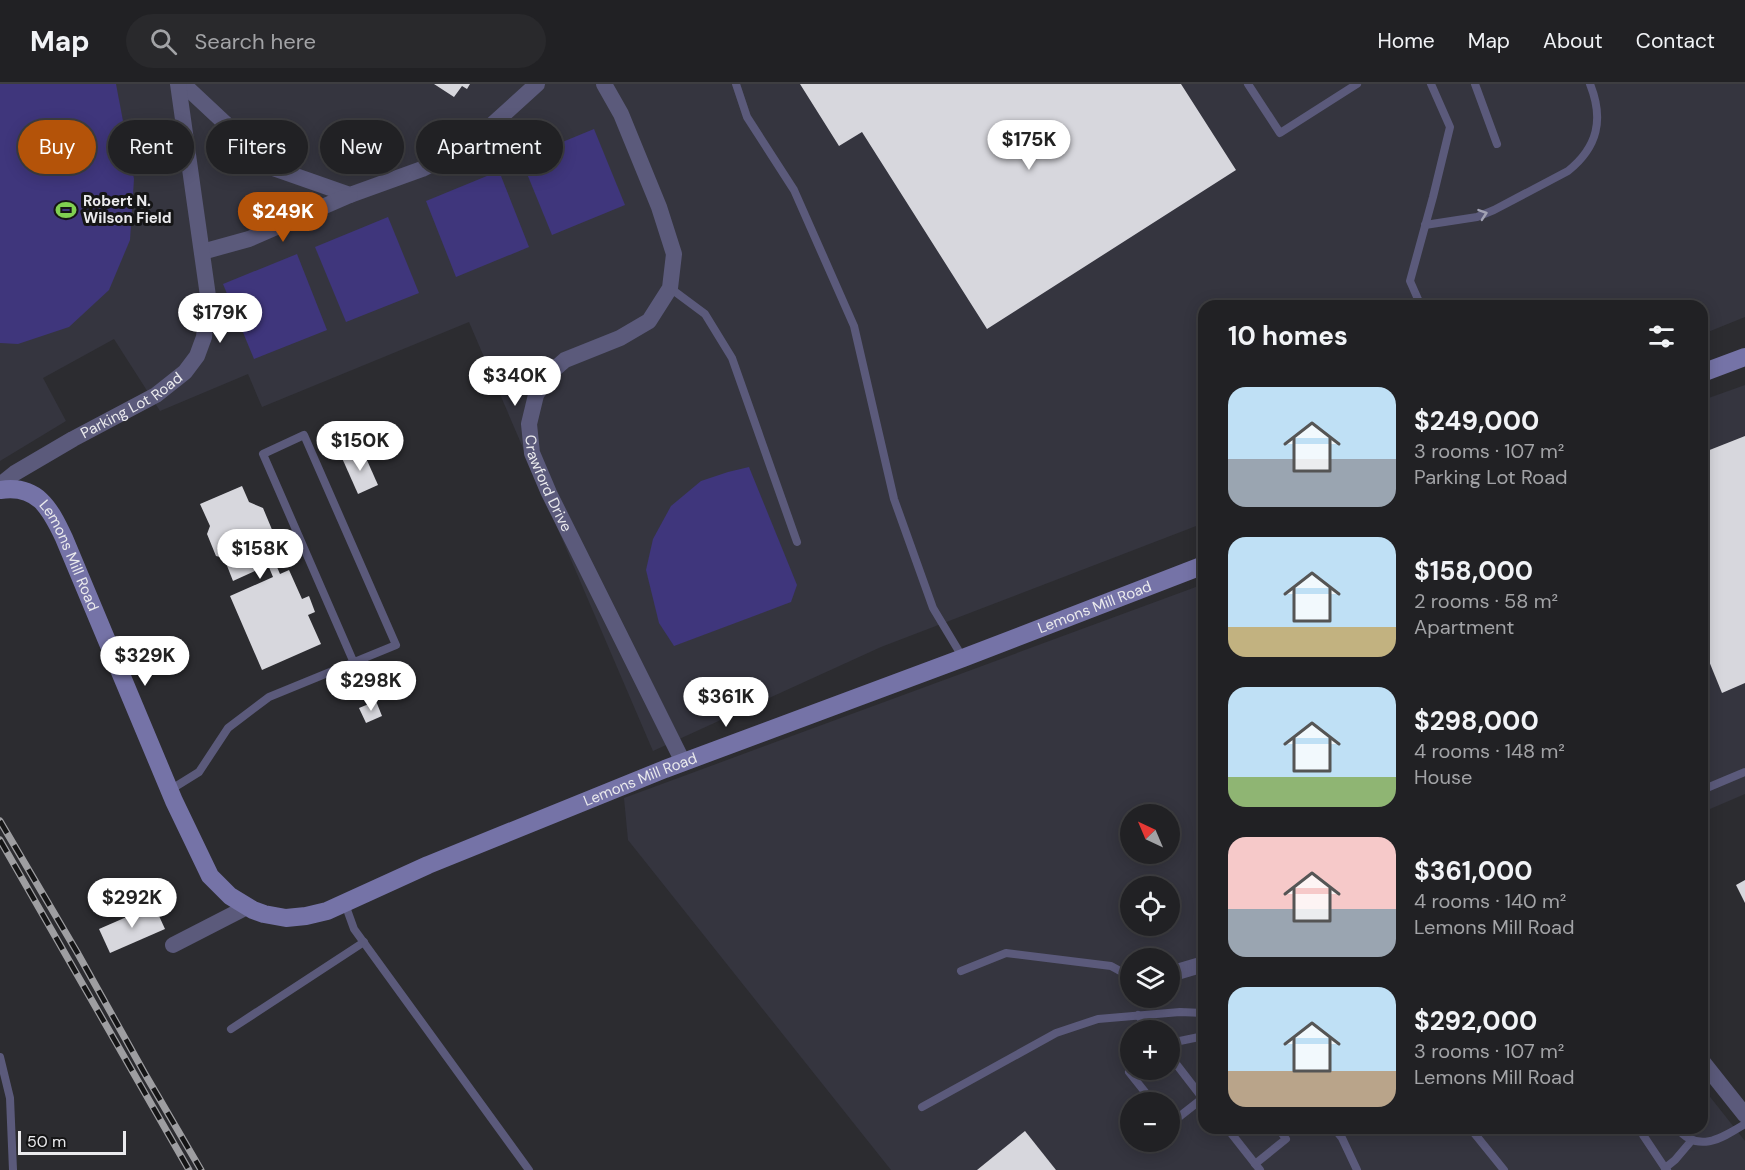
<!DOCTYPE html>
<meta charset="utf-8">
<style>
body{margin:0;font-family:"DM Sans",sans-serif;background:#29292c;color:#f1f3f6;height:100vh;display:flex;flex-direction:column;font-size:22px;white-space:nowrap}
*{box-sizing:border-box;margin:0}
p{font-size:20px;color:#a2a3a6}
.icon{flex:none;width:33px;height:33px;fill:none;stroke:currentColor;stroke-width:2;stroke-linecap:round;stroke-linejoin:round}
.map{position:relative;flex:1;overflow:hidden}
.panel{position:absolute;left:1198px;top:216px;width:510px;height:834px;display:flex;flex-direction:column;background:#212124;border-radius:18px;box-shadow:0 3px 15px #0003,0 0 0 2px #3e3e41}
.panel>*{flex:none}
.top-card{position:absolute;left:18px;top:36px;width:570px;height:54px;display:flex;gap:12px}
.needle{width:39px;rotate:316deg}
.controls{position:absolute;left:1120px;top:720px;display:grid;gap:12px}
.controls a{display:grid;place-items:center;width:60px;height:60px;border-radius:50%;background:#212124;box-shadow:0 3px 15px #0003,0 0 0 2px #3e3e41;font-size:30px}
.scale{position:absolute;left:18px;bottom:15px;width:108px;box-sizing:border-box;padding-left:6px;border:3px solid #eaeaed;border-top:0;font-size:16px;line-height:21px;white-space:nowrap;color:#eaeaed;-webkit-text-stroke:4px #151516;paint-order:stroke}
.price{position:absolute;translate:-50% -51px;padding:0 14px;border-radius:21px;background:#fff;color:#222;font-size:20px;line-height:39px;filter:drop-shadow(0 2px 3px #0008)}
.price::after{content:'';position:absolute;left:50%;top:36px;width:18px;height:14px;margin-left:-9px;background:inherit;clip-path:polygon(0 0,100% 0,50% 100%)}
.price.current{background:#b45309;color:#fff}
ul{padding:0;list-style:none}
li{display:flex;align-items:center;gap:18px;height:150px;padding:0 30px}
li span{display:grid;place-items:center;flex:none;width:168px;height:120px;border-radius:18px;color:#555}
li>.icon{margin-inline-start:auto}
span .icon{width:72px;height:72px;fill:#fffc;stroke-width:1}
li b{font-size:26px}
h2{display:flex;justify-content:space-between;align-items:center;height:72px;padding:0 30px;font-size:26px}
.chip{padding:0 21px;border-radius:27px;background:#212124;box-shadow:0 3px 15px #0003,0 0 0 2px #3e3e41;font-size:21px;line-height:54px}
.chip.current{background:#b45309;color:#fff}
header{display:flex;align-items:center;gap:36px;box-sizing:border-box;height:84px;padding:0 30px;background:#212124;border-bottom:2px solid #3e3e41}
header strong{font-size:28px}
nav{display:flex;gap:33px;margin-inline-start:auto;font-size:21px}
.search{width:420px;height:54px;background:#29292c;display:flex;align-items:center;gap:15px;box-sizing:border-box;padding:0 21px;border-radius:33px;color:#a2a3a6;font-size:22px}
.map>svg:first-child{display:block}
.built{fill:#35353f;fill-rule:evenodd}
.green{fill:#3f367c}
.building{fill:#d7d7dd}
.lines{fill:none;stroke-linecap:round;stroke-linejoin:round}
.lane{stroke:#5b5a7b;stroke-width:8}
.street{stroke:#5b5a7b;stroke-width:16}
.secondary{stroke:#7573a7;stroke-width:18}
.rail-casing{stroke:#9e9ea1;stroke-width:7}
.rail{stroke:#151516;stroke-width:4.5;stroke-dasharray:14;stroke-linecap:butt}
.oneway{stroke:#a2a2b4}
.labels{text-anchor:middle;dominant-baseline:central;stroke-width:6;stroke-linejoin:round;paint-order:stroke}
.poi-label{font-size:15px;font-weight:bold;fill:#eaeaed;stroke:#151516;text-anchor:start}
.street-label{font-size:15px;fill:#eaeaed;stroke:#151516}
</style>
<header>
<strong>Map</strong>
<div class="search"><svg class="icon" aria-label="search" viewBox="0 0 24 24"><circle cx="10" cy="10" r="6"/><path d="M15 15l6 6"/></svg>Search here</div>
<nav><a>Home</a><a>Map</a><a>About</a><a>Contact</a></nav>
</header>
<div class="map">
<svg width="1745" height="1086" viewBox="0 0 1745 1086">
<rect width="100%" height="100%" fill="#2c2c30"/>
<g class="built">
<polygon points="0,0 1745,0 1745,233 1703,250 1702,222 1204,222 1204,439 881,563 653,667 469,238 262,323 248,290 160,327 114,255 43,294 66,337 0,377"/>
<polygon points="1745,301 1745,710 1703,728 1703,316"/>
<path d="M1204,500V1044H1702L1703,1004L1745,1057V1086H891L628,756L624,714ZM1131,730H1170V770H1131ZM1131,802H1170V842H1131ZM1131,874H1170V914H1131ZM1131,946H1170V986H1131ZM1131,1018H1170V1058H1131Z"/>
</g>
<g class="green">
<polygon points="0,0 116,0 134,95 130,156 109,206 69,243 18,260 0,259"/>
<polygon points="594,45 625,121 552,151 521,75"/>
<polygon points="499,87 529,163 456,193 426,117"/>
<polygon points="388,133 419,209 346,238 315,163"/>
<polygon points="297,170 327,246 254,275 223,200"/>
<polygon points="749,383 797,501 791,518 674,562 659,539 646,486 653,455 671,422 701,397 728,388"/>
</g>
<g class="building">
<polygon points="434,0 470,0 467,5 462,2 454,13"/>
<polygon points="800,0 1181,0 1236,86 987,245 862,48 839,62"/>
<polygon points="1745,352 1745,599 1722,609 1702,560 1702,369"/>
<polygon points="362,365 378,401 358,410 342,374"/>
<polygon points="242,402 249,418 263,424 273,448 268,462 280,490 289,486 302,515 309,512 315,528 308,531 321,560 262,586 230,512 273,493 268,481 233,497 224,474 216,472 207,450 210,442 200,420"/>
<polygon points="376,617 382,632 366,639 359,624"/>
<polygon points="1745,796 1745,819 1736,801"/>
<polygon points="154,821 165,845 110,869 99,845"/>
<polygon points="1025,1047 1056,1086 977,1086"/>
</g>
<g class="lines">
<g class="lane">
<polyline points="736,0 747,33 794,106 854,242 894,415 933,524 963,574"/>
<polyline points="1248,0 1280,49 1357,0"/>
<polyline points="1475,0 1497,60"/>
<path d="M1425,141L1477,133L1494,126L1568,87C1598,63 1604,35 1590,0"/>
<polyline points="670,204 705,230 732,274 797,458"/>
<polyline points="1421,222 1410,197 1433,113 1450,43 1431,0"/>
<polyline points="170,706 199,688 228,644 269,613 396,561 304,351 263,370 354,579"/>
<polyline points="1702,706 1745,688"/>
<polyline points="345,820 354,845 529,1086"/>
<polyline points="961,887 1006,869 1111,882 1131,893"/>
<polyline points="1138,931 1150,946"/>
<polyline points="231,945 364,858"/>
<polyline points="1170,959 1204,952"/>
<polyline points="1170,972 1204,1016"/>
<polyline points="0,973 10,1014 13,1086"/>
<polyline points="1131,986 1129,988 1153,1018"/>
<polyline points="922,1023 1056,949 1098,935 1180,928 1204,929"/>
<polyline points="1170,1040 1203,1014"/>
<polyline points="1227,1044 1260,1086"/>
<polyline points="1334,1044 1342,1054 1357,1086"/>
<polyline points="1470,1044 1504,1086"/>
<polyline points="1642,1044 1643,1051 1665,1084"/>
<path d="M1677,1044C1698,1070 1722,1054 1745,1040"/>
<polyline points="1255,1080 1286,1055 1278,1044"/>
<polyline points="1667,1086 1665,1084 1675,1076 1692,1056"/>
</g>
<g class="street">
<polyline points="183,0 273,84 350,111 422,85 471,60 537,0"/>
<path id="s1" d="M604,0L621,30L659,123L674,170L670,204L649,237L620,254L565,276L550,289L536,311L529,340L532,369L549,409L683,678"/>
<polyline points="202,168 249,155 350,111"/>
<path id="s2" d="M0,401L15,389L73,355L156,311L185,288L197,272L204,253L208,212L178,0"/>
<polyline points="173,861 247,823"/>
<polyline points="1170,890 1204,880"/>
<polyline points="1702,977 1745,1031"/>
</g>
<g class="secondary">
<polyline points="1702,289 1745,273"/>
<path id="s3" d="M0,406C37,400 50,424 64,454L174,717L210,792L230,812L253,826L264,830L286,834L306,832L327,827L428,781L665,685L963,574L1204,481"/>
</g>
<g class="rail-casing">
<g id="rail">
<polyline points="0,737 77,868 145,990 201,1086"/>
<polyline points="0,756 189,1086"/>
</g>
</g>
<use href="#rail" class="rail"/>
</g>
<defs><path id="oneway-chevron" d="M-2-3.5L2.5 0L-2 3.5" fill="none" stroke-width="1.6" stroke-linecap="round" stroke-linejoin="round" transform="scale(1.5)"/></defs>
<use class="oneway" href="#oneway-chevron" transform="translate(1483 130) rotate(-19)"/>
<defs>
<g id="stadium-bare" transform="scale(1.62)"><path d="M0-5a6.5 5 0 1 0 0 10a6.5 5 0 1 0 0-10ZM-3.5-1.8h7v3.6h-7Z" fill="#80d051" stroke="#151516" stroke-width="2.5" paint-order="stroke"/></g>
</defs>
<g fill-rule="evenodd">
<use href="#stadium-bare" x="66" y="126"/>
</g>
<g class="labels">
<g class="poi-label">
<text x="83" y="117">Robert N.<tspan x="83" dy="17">Wilson Field</tspan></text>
</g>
<g class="street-label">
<text stroke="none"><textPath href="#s2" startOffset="154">Parking Lot Road</textPath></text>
<text stroke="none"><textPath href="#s1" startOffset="489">Crawford Drive</textPath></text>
<text stroke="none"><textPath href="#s3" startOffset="106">Lemons Mill Road</textPath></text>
<text stroke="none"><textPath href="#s3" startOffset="1413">Lemons Mill Road</textPath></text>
<text stroke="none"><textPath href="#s3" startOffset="927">Lemons Mill Road</textPath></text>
</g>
</g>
</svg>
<div class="controls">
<a><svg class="needle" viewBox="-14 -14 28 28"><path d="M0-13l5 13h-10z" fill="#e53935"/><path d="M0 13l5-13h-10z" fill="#a2a3a6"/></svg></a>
<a><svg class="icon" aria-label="locate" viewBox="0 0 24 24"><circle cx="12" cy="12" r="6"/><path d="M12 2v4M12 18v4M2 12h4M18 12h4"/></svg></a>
<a><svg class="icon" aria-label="layers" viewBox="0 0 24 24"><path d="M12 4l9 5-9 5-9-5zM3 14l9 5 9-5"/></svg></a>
<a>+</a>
<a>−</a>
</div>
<div class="scale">50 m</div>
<b class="price" style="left:1029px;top:87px">$175K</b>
<b class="price current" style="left:283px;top:159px">$249K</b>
<b class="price" style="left:220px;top:260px">$179K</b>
<b class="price" style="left:515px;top:323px">$340K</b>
<b class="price" style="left:360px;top:388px">$150K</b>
<b class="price" style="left:260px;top:496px">$158K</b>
<b class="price" style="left:145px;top:603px">$329K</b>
<b class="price" style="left:371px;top:628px">$298K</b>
<b class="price" style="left:726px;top:644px">$361K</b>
<b class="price" style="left:132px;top:845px">$292K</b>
<div class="top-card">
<a class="chip current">Buy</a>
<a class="chip">Rent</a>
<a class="chip">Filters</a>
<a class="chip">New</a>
<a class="chip">Apartment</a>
</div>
<section class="panel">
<h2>10 homes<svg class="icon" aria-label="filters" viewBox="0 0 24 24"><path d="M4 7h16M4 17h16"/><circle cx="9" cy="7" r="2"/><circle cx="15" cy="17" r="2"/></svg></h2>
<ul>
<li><span style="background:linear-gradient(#bfe0f5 60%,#9aa5b1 0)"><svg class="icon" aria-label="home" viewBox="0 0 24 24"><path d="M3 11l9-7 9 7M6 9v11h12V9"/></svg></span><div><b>$249,000</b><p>3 rooms · 107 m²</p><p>Parking Lot Road</p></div></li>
<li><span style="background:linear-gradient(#bfe0f5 75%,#c2b280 0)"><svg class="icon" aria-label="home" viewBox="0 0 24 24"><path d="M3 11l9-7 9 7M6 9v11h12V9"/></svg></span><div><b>$158,000</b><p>2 rooms · 58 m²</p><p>Apartment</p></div></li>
<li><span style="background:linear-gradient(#bfe0f5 75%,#8fb573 0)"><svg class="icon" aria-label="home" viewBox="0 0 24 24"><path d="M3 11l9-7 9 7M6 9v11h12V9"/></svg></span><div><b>$298,000</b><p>4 rooms · 148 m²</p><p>House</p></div></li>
<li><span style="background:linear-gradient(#f6c9c9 60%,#9aa5b1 0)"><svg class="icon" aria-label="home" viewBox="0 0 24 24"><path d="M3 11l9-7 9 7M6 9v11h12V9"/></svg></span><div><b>$361,000</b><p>4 rooms · 140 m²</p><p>Lemons Mill Road</p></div></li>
<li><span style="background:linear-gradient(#bfe0f5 70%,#b9a48a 0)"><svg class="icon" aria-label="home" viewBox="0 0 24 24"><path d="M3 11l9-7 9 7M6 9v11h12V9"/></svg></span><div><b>$292,000</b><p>3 rooms · 107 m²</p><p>Lemons Mill Road</p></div></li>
</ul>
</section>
</div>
